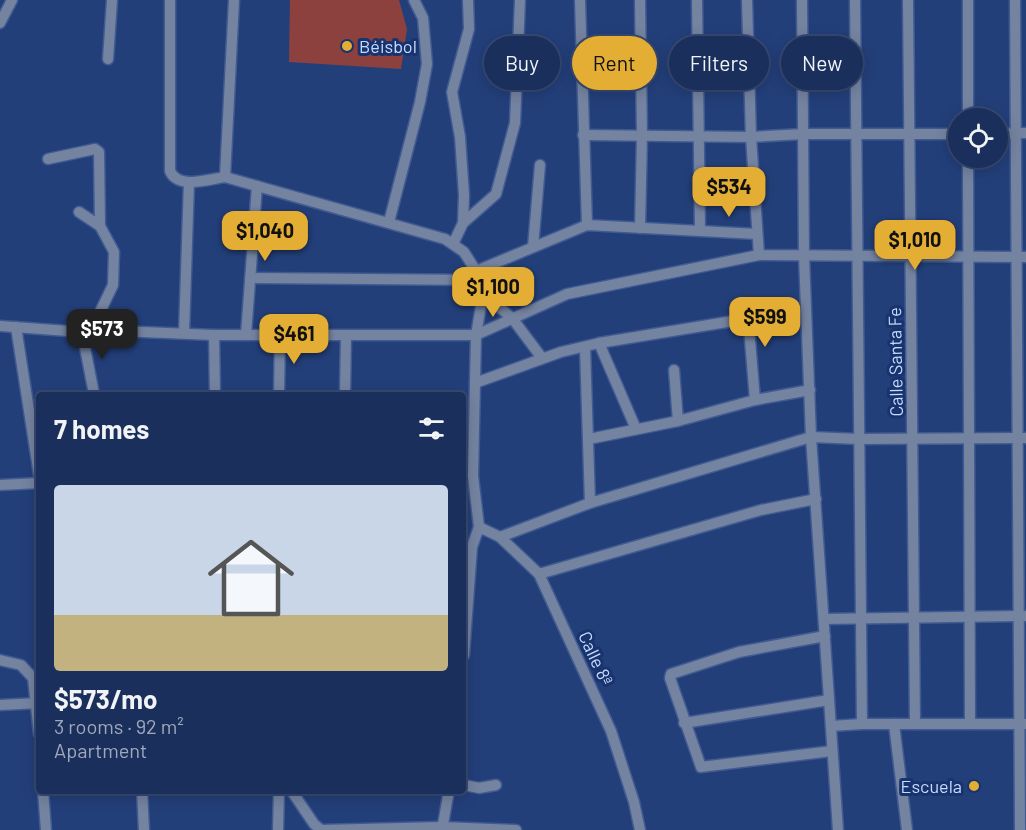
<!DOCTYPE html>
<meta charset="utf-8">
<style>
body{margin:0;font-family:Barlow,sans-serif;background:#233762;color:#f1f3f6;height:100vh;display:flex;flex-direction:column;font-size:22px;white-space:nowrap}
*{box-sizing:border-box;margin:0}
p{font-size:20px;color:#9fa9bb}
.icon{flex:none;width:33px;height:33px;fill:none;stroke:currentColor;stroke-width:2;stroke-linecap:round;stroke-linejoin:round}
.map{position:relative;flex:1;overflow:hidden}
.sheet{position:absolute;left:36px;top:392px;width:430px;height:402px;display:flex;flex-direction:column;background:#1a2f5c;border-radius:6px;box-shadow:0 3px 15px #0003,0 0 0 2px #384a72}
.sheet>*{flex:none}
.banner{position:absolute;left:484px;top:36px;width:452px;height:54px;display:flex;gap:12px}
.tools{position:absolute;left:948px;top:108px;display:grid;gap:12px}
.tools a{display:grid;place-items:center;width:60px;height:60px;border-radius:50%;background:#1a2f5c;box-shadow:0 3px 15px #0003,0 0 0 2px #384a72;font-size:30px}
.price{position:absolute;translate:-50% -51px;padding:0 14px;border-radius:12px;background:#e4ae35;color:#111;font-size:20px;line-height:39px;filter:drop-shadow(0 2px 3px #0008)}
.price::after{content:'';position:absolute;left:50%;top:36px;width:18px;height:14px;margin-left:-9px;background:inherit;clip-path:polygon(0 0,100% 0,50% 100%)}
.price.selected{background:#222;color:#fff}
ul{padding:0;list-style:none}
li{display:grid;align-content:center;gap:12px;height:318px;padding:0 18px}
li+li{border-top:2px solid #384a72}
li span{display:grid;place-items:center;height:186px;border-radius:6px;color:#555}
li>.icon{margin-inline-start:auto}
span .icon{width:108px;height:108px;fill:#fffc;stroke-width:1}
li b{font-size:26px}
h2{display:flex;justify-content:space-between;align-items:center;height:72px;padding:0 18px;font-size:26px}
.tag{padding:0 21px;border-radius:27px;background:#1a2f5c;box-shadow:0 3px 15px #0003,0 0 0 2px #384a72;font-size:21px;line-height:54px}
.tag.selected{background:#e4ae35;color:#111}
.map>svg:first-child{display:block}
.green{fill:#8d413f}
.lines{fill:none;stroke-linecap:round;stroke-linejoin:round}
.minor-casing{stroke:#415b92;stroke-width:13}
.minor{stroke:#7483a0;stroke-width:10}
.poi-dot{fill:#e4ae35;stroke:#18346e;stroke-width:2}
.labels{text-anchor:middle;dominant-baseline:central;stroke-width:6;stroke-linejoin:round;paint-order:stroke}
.poi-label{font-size:18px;fill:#c8dbfe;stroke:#18346e;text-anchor:start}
.street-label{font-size:18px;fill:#c8dbfe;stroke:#18346e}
</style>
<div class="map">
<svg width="1026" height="830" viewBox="0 0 1026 830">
<rect width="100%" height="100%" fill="#233f7a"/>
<polygon class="green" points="290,0 399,0 407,29 401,69 289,62"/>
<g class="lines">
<g class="minor-casing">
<g id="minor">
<path d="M170,0V171C178,190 210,179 225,177L234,0"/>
<polyline points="580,0 587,225"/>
<polyline points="697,0 700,230"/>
<polyline points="747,0 751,137 759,255 1026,257"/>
<polyline points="802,0 804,256 811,437 838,830"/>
<polyline points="855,0 862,724"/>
<polyline points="908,0 915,724"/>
<polyline points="968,0 968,118"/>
<polyline points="1015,0 1020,830"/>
<polyline points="0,23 12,0"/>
<polyline points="108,59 112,0"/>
<polyline points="998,134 1026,133"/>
<polyline points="583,135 751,137 803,134 958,134"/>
<polyline points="968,158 970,724"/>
<polyline points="48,159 95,149 99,152 100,226"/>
<polyline points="225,177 445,239 464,252 476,271 483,294 476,335 473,476 479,527 472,547 464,655"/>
<polyline points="79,212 100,226 114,252 113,285 100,312 95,330"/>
<polyline points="389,222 420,102 427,64 423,18 414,0"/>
<polyline points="463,223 496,194 515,123 520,0"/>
<polyline points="640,228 642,135 640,0"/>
<polyline points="453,244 463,223 464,195 460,137 452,92 469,29 468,0"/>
<polyline points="533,247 540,165"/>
<polyline points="476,271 587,225 757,234"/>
<polyline points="250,278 479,280"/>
<polyline points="483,294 512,318 542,358"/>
<polyline points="0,326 82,332 95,330 214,335 476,335 567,294 759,255"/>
<polyline points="16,327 39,475"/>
<polyline points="82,332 94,394"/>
<polyline points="184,333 189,182"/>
<polyline points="214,335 215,394"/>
<polyline points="246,335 257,186"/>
<polyline points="599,343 636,429"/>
<polyline points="585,347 590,503"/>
<polyline points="674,370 678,421"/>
<polyline points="475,383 561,352 599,343 739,320 745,323 749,328 755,400"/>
<polyline points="279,394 280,336"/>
<polyline points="345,394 346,336"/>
<polyline points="589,439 678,421 755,400 810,390"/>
<polyline points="0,485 39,483"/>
<polyline points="479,527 500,537 539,574 611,731 634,802 640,830"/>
<polyline points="500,537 590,503 811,437 859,439 1026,438"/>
<polyline points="539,574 761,510 816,499"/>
<polyline points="824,619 1026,616"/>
<polyline points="825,636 739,652 671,674 670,678 701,767 832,751"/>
<polyline points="0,660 21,665 33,678 39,734"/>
<polyline points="0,705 39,703"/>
<polyline points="684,723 829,700"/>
<polyline points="894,724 907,830"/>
<polyline points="831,726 862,724 1025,724"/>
<polyline points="464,785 479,788 496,785"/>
<polyline points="43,790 46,830"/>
<polyline points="142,790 144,830"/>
<polyline points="291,790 314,824 321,830 442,827 516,830"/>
<polyline points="278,830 279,790"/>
<polyline points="442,830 449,790"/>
</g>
</g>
<use href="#minor" class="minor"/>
</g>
<g class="poi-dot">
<circle cx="347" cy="46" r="6"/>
<circle cx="974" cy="786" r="6"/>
</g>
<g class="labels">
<g class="poi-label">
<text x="359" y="46">Béisbol</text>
<text x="962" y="786" text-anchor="end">Escuela</text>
</g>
<g class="street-label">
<text transform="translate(895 362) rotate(-91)">Calle Santa Fe</text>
<text transform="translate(596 658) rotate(65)">Calle 8ª</text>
</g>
</g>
</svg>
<div class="tools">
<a><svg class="icon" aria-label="locate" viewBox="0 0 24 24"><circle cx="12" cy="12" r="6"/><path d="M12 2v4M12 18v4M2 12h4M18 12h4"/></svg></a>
</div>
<b class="price" style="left:729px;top:218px">$534</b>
<b class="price" style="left:265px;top:262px">$1,040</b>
<b class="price" style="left:915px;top:271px">$1,010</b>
<b class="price" style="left:493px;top:318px">$1,100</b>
<b class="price" style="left:765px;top:348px">$599</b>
<b class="price selected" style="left:102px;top:360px">$573</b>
<b class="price" style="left:294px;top:365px">$461</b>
<div class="banner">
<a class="tag">Buy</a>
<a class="tag selected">Rent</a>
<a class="tag">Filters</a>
<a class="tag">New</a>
</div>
<section class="sheet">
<h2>7 homes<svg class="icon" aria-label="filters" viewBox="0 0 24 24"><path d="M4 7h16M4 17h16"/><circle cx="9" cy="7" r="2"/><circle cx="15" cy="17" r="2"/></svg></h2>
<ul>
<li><span style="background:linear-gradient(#c9d6e8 70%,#c2b280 0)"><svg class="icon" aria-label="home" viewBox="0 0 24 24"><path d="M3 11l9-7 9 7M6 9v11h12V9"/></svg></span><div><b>$573/mo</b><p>3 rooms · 92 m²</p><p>Apartment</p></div></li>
</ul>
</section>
</div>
